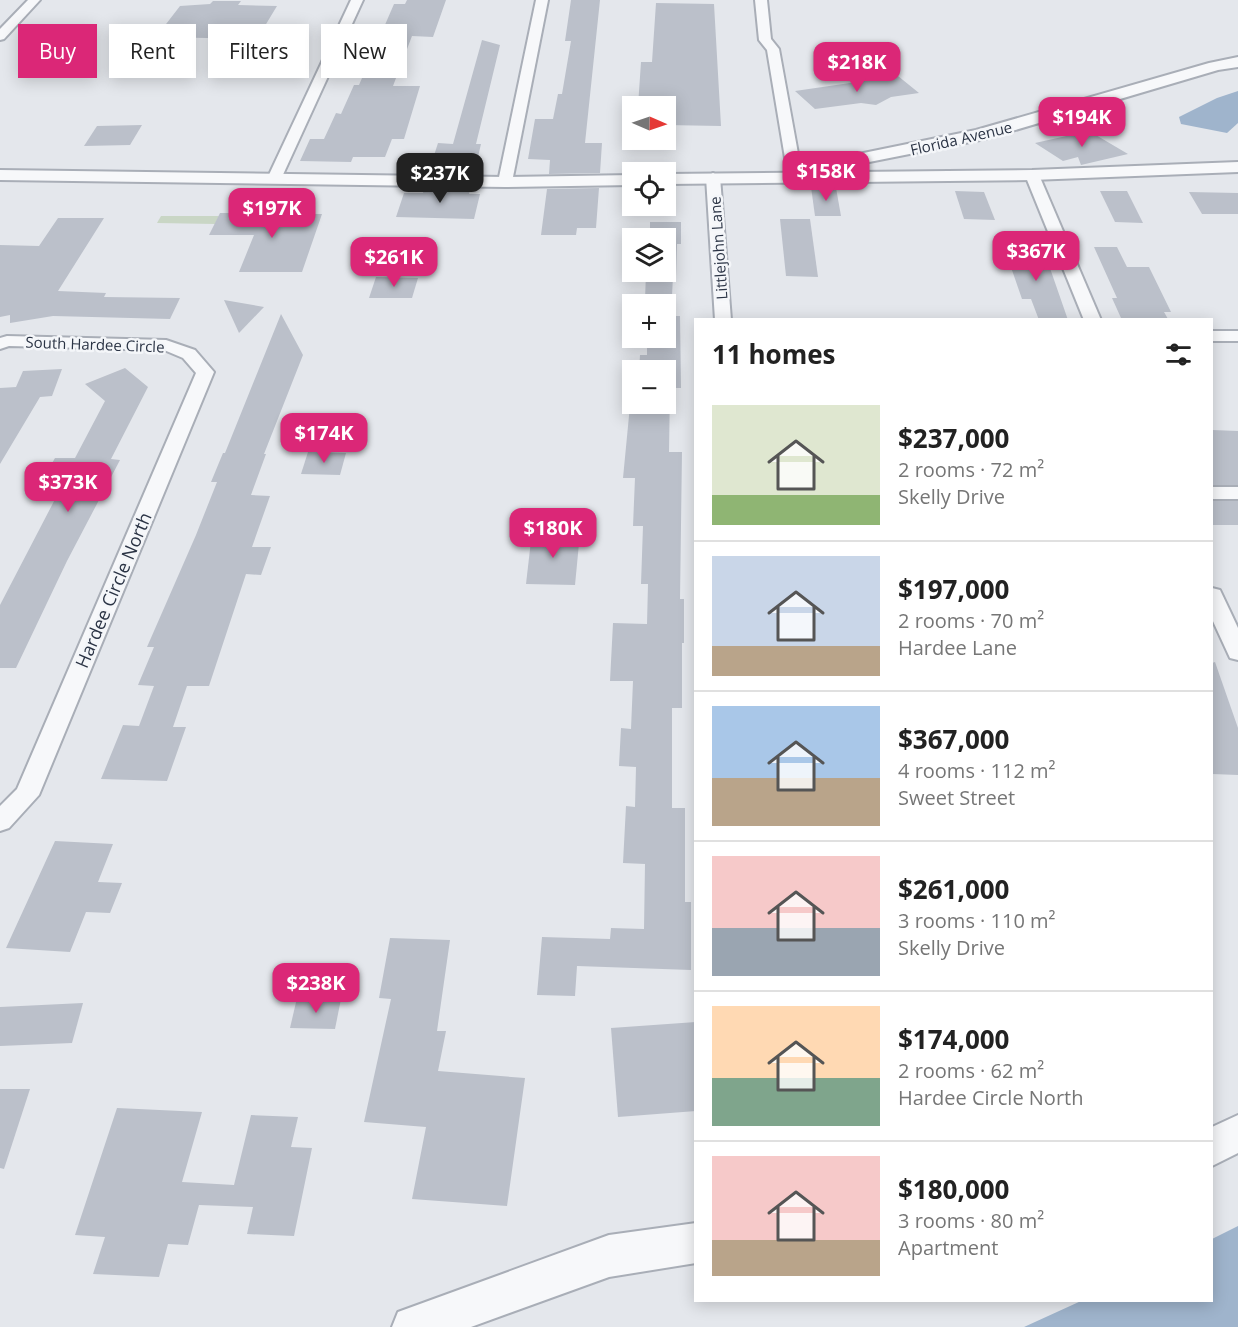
<!DOCTYPE html>
<meta charset="utf-8">
<style>
body{margin:0;font-family:"Open Sans",sans-serif;background:#f6f6f6;color:#222;height:100vh;display:flex;flex-direction:column;font-size:22px;white-space:nowrap}
*{box-sizing:border-box;margin:0}
p{font-size:20px;color:#767676}
.icon{flex:none;width:33px;height:33px;fill:none;stroke:currentColor;stroke-width:2;stroke-linecap:round;stroke-linejoin:round}
.map{position:relative;flex:1;overflow:hidden}
.sheet{position:absolute;left:694px;top:318px;width:519px;height:984px;display:flex;flex-direction:column;background:#fff;border-radius:0px;box-shadow:0 3px 15px #0003}
.sheet>*{flex:none}
.banner{position:absolute;left:18px;top:24px;width:570px;height:54px;display:flex;gap:12px}
.needle{width:39px;rotate:92deg}
.buttons{position:absolute;left:622px;top:96px;display:grid;gap:12px}
.buttons a{display:grid;place-items:center;width:54px;height:54px;border-radius:0px;background:#fff;box-shadow:0 3px 15px #0003;font-size:30px}
.price{position:absolute;translate:-50% -51px;padding:0 14px;border-radius:12px;background:#db2777;color:#fff;font-size:20px;line-height:39px;filter:drop-shadow(0 2px 3px #0008)}
.price::after{content:'';position:absolute;left:50%;top:36px;width:18px;height:14px;margin-left:-9px;background:inherit;clip-path:polygon(0 0,100% 0,50% 100%)}
.price.current{background:#222;color:#fff}
ul{padding:0;list-style:none}
li{display:flex;align-items:center;gap:18px;height:150px;padding:0 18px}
li+li{border-top:2px solid #e0e0e0}
li span{display:grid;place-items:center;flex:none;width:168px;height:120px;border-radius:0px;color:#555}
li>.icon{margin-inline-start:auto}
span .icon{width:72px;height:72px;fill:#fffc;stroke-width:1}
li b{font-size:26px}
h2{display:flex;justify-content:space-between;align-items:center;height:72px;padding:0 18px;font-size:26px}
.pill{padding:0 21px;border-radius:0px;background:#fff;box-shadow:0 3px 15px #0003;font-size:21px;line-height:54px}
.pill.current{background:#db2777;color:#fff}
.map>svg:first-child{display:block}
.green{fill:#c9d6c5}
.water{fill:#9fb4cc}
.building{fill:#bbc0ca}
.lines{fill:none;stroke-linecap:round;stroke-linejoin:round}
.minor-casing{stroke:#a9aeb7;stroke-width:4}
.tertiary-casing{stroke:#a9aeb7;stroke-width:4}
.minor{fill:#f7f8fa;fill-rule:evenodd}
.tertiary{fill:#f7f8fa;fill-rule:evenodd}
.labels{text-anchor:middle;dominant-baseline:central;stroke-width:5;stroke-linejoin:round;paint-order:stroke}
.far-street-label{font-size:15px;fill:#2b3445;stroke:#f4f6f9}
.street-label{font-size:18px;fill:#2b3445;stroke:#f4f6f9}
</style>
<div class="map">
<svg width="1238" height="1327" viewBox="0 0 1238 1327">
<rect width="100%" height="100%" fill="#e4e7ec"/>
<polygon class="green" points="161,216 219,216 215,224 157,223"/>
<g class="water">
<polygon points="1238,91 1238,123 1227,133 1181,124 1179,117 1217,98"/>
<polygon points="1238,1226 1238,1327 1024,1327 1081,1301 1212,1300 1212,1239"/>
</g>
<g class="building">
<polygon points="407,0 446,0 433,37 412,36 393,86 420,86 404,139 392,139 385,157 353,157 351,162 300,161 310,139 324,139 336,113 341,114 354,85 359,85 394,4 405,4"/>
<polygon points="571,0 600,0 585,143 602,143 600,173 549,174 550,160 528,159 535,119 553,119 558,94 562,94 571,41 565,41"/>
<polygon points="213,1 241,1 238,5 277,6 257,39 156,37 180,6 210,4"/>
<polygon points="656,3 714,4 721,126 666,125 666,106 638,106 641,62 652,62"/>
<polygon points="482,40 500,45 476,144 481,144 474,174 428,174 438,143 453,144"/>
<polygon points="898,76 919,93 891,97 876,105 861,103 815,109 795,91"/>
<polygon points="142,125 130,145 84,146 97,126"/>
<polygon points="1089,131 1128,154 1081,165 1078,157 1063,161 1035,143"/>
<polygon points="811,187 836,188 841,216 815,216"/>
<polygon points="424,188 470,189 469,194 480,194 474,219 396,217 404,193 423,193"/>
<polygon points="599,188 596,228 577,228 576,235 541,235 547,189"/>
<polygon points="955,191 984,192 995,220 964,219"/>
<polygon points="1100,191 1127,191 1143,223 1115,222"/>
<polygon points="1189,192 1238,193 1238,214 1202,214"/>
<polygon points="220,213 322,214 302,272 239,272 254,235 209,235"/>
<polygon points="58,218 104,218 58,291 106,293 104,297 180,298 170,319 53,316 10,323 10,315 0,317 0,245 39,246"/>
<polygon points="780,219 810,219 818,277 786,276"/>
<polygon points="650,222 681,222 681,244 677,244 676,276 673,276 671,316 680,316 681,388 670,388 669,452 682,452 680,599 684,599 684,643 682,643 682,708 672,708 672,808 685,808 685,902 691,902 691,970 577,966 575,996 537,995 542,937 610,939 611,928 644,929 645,864 623,863 626,806 635,807 636,767 619,766 621,728 631,729 633,681 610,681 613,623 647,624 648,584 641,584 643,526 633,526 635,478 623,478 631,395 633,395 633,404 666,404 666,370 639,370 640,355 647,355 647,338 666,338 666,304 649,304 649,300 645,300 646,272 666,272 666,238 650,238"/>
<polygon points="1004,247 1043,248 1068,320 1039,320 1031,299 1022,299"/>
<polygon points="1094,247 1117,247 1127,267 1149,267 1171,312 1164,312 1168,319 1121,318 1112,298 1117,298"/>
<polygon points="376,277 418,278 412,298 369,298"/>
<polygon points="224,300 264,307 239,333"/>
<polygon points="281,314 303,355 264,454 266,454 251,495 270,496 252,547 271,547 261,575 246,574 209,686 187,686 173,727 186,727 167,781 101,779 123,725 139,726 154,686 138,685 154,647 147,647 196,535 217,482 211,482 223,453 225,453"/>
<polygon points="125,368 148,387 111,459 120,460 67,561 16,668 0,668 0,605 64,482 42,481 55,458 75,458 105,401 85,384"/>
<polygon points="62,369 52,396 40,397 0,464 0,388 16,387 23,371"/>
<polygon points="1212,430 1238,431 1238,485 1212,485"/>
<polygon points="308,452 346,453 340,475 301,474"/>
<rect x="1212" y="501" width="26" height="24"/>
<polygon points="532,532 580,533 575,585 526,584"/>
<polygon points="1215,662 1238,728 1238,775 1212,774 1212,663"/>
<polygon points="55,841 113,844 98,882 122,883 110,913 86,912 70,952 6,948"/>
<polygon points="390,938 450,940 437,1031 446,1031 438,1071 525,1078 507,1206 412,1199 426,1127 364,1122 391,999 379,998"/>
<polygon points="297,998 341,999 335,1029 290,1028"/>
<polygon points="83,1003 72,1043 0,1046 0,1007"/>
<polygon points="696,1022 696,1111 618,1117 611,1028"/>
<polygon points="0,1089 30,1089 4,1169 0,1168"/>
<polygon points="117,1108 202,1112 182,1182 234,1185 251,1115 298,1117 291,1147 312,1148 294,1236 247,1234 253,1207 199,1205 188,1245 168,1244 159,1277 93,1274 105,1237 75,1235"/>
</g>
<g class="lines">
<g class="minor-casing">
<g id="minor">
<polygon points="28,0 40,0 4,39 0,40 0,29"/>
<polygon points="351,0 363,0 281,179 274,183 269,182 267,179"/>
<polygon points="536,0 548,0 512,182 505,186 498,182"/>
<polygon points="755,0 767,0 771,39 779,49 801,170 794,174 787,170 767,50 759,40"/>
<polygon points="1032,171 1039,175 1101,320 1084,320 1025,175"/>
<polygon points="713,173 720,177 731,320 715,320 706,177"/>
<rect x="1212" y="331" width="26" height="10"/>
<polygon points="7,336 166,340 195,350 214,372 39,795 9,828 0,831 0,806 17,789 196,373 183,358 164,350 9,346 0,349 0,338"/>
<rect x="1212" y="487" width="26" height="12"/>
<polygon points="1212,588 1220,590 1238,628 1238,660 1230,658 1212,619"/>
</g>
</g>
<g class="tertiary-casing">
<g id="tertiary">
<polygon points="1238,57 1238,67 1218,70 985,139 834,169 825,164 834,159 976,130 1209,63"/>
<polygon points="1238,162 1238,172 1032,180 666,184 666,174 1032,170"/>
<polygon points="0,170 505,177 633,175 633,185 505,187 0,180"/>
<polygon points="1238,1115 1238,1153 1212,1166 1212,1127"/>
<polygon points="696,1223 696,1263 609,1277 471,1327 392,1327 398,1312 609,1235"/>
</g>
</g>
<use href="#minor" class="minor"/>
<use href="#tertiary" class="tertiary"/>
</g>
<g class="labels">
<g class="far-street-label">
<text transform="translate(961 138) rotate(-13)">Florida Avenue</text>
<text transform="translate(718 248) rotate(-94)">Littlejohn Lane</text>
<text transform="translate(95 344) rotate(2)">South Hardee Circle</text>
</g>
<g class="street-label">
<text transform="translate(113 590) rotate(-67)">Hardee Circle North</text>
</g>
</g>
</svg>
<div class="buttons">
<a><svg class="needle" viewBox="-14 -14 28 28"><path d="M0-13l5 13h-10z" fill="#e53935"/><path d="M0 13l5-13h-10z" fill="#767676"/></svg></a>
<a><svg class="icon" aria-label="locate" viewBox="0 0 24 24"><circle cx="12" cy="12" r="6"/><path d="M12 2v4M12 18v4M2 12h4M18 12h4"/></svg></a>
<a><svg class="icon" aria-label="layers" viewBox="0 0 24 24"><path d="M12 4l9 5-9 5-9-5zM3 14l9 5 9-5"/></svg></a>
<a>+</a>
<a>−</a>
</div>
<b class="price" style="left:857px;top:93px">$218K</b>
<b class="price" style="left:1082px;top:148px">$194K</b>
<b class="price" style="left:826px;top:202px">$158K</b>
<b class="price current" style="left:440px;top:204px">$237K</b>
<b class="price" style="left:272px;top:239px">$197K</b>
<b class="price" style="left:1036px;top:282px">$367K</b>
<b class="price" style="left:394px;top:288px">$261K</b>
<b class="price" style="left:324px;top:464px">$174K</b>
<b class="price" style="left:68px;top:513px">$373K</b>
<b class="price" style="left:553px;top:559px">$180K</b>
<b class="price" style="left:316px;top:1014px">$238K</b>
<div class="banner">
<a class="pill current">Buy</a>
<a class="pill">Rent</a>
<a class="pill">Filters</a>
<a class="pill">New</a>
</div>
<section class="sheet">
<h2>11 homes<svg class="icon" aria-label="filters" viewBox="0 0 24 24"><path d="M4 7h16M4 17h16"/><circle cx="9" cy="7" r="2"/><circle cx="15" cy="17" r="2"/></svg></h2>
<ul>
<li><span style="background:linear-gradient(#dfe7d0 75%,#8fb573 0)"><svg class="icon" aria-label="home" viewBox="0 0 24 24"><path d="M3 11l9-7 9 7M6 9v11h12V9"/></svg></span><div><b>$237,000</b><p>2 rooms · 72 m²</p><p>Skelly Drive</p></div></li>
<li><span style="background:linear-gradient(#c9d6e8 75%,#b9a48a 0)"><svg class="icon" aria-label="home" viewBox="0 0 24 24"><path d="M3 11l9-7 9 7M6 9v11h12V9"/></svg></span><div><b>$197,000</b><p>2 rooms · 70 m²</p><p>Hardee Lane</p></div></li>
<li><span style="background:linear-gradient(#a9c7e8 60%,#b9a48a 0)"><svg class="icon" aria-label="home" viewBox="0 0 24 24"><path d="M3 11l9-7 9 7M6 9v11h12V9"/></svg></span><div><b>$367,000</b><p>4 rooms · 112 m²</p><p>Sweet Street</p></div></li>
<li><span style="background:linear-gradient(#f6c9c9 60%,#9aa5b1 0)"><svg class="icon" aria-label="home" viewBox="0 0 24 24"><path d="M3 11l9-7 9 7M6 9v11h12V9"/></svg></span><div><b>$261,000</b><p>3 rooms · 110 m²</p><p>Skelly Drive</p></div></li>
<li><span style="background:linear-gradient(#ffd9b3 60%,#7fa58c 0)"><svg class="icon" aria-label="home" viewBox="0 0 24 24"><path d="M3 11l9-7 9 7M6 9v11h12V9"/></svg></span><div><b>$174,000</b><p>2 rooms · 62 m²</p><p>Hardee Circle North</p></div></li>
<li><span style="background:linear-gradient(#f6c9c9 70%,#b9a48a 0)"><svg class="icon" aria-label="home" viewBox="0 0 24 24"><path d="M3 11l9-7 9 7M6 9v11h12V9"/></svg></span><div><b>$180,000</b><p>3 rooms · 80 m²</p><p>Apartment</p></div></li>
</ul>
</section>
</div>
